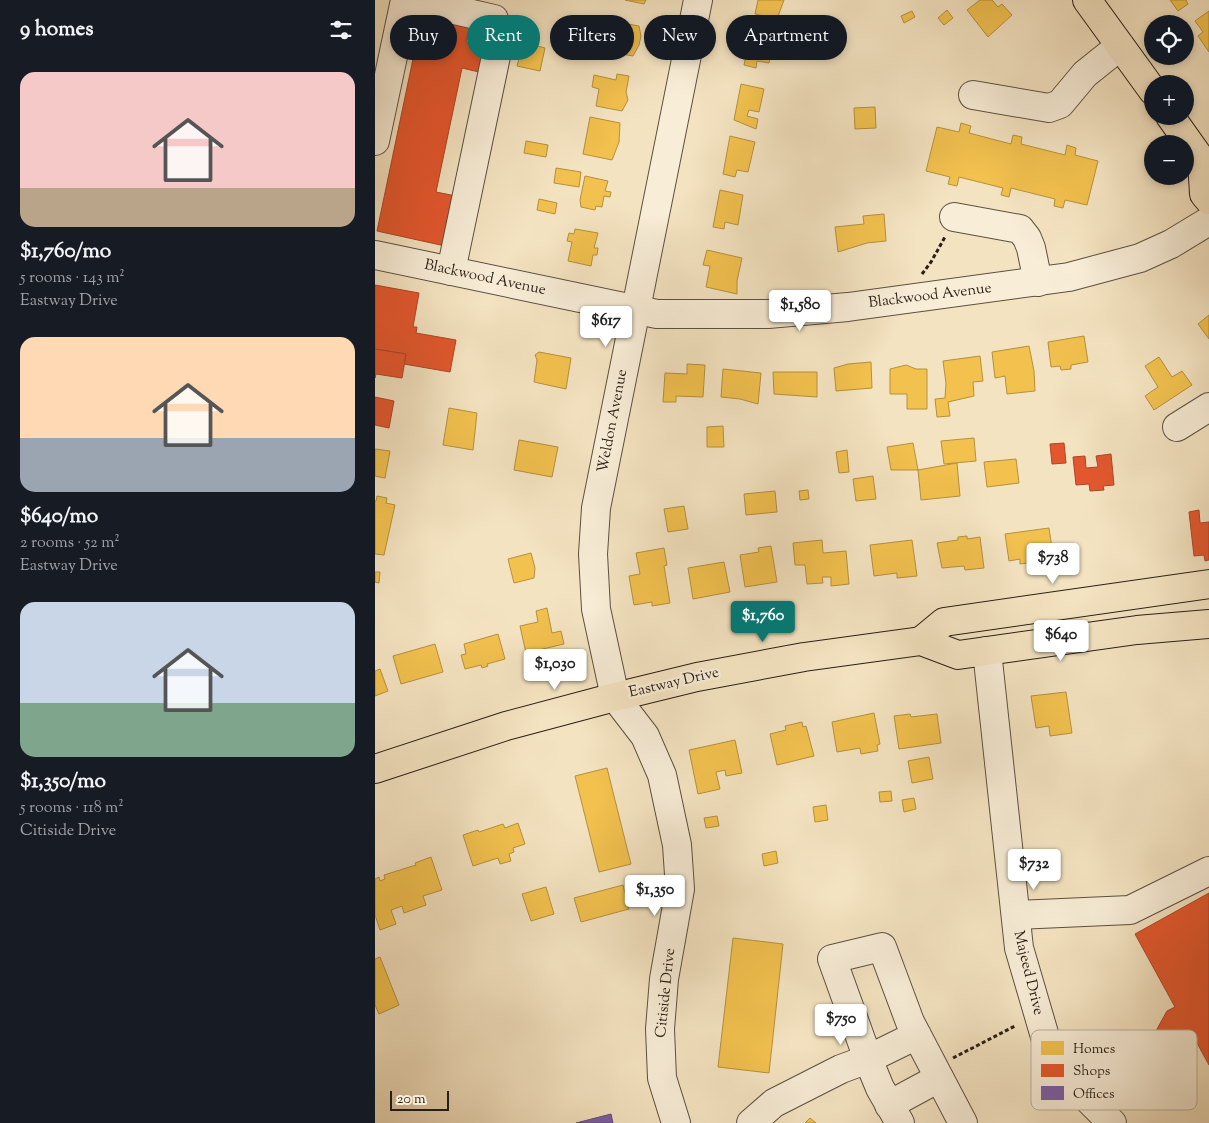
<!DOCTYPE html>
<meta charset="utf-8">
<style>
body{margin:0;font-family:"Sorts Mill Goudy",serif;background:#242831;color:#f1f3f6;height:100vh;display:flex;flex-direction:column;font-size:19px;white-space:nowrap}
*{box-sizing:border-box;margin:0}
p{font-size:16px;color:#9ea1a6}
.icon{flex:none;width:28px;height:28px;fill:none;stroke:currentColor;stroke-width:2;stroke-linecap:round;stroke-linejoin:round}
.map{position:relative;flex:1;overflow:hidden}
.panel{display:flex;flex-direction:column;background:#171b24;width:375px}
.panel>*{flex:none}
.hud{position:absolute;left:15px;top:15px;width:475px;height:45px;display:flex;gap:10px}
.buttons{position:absolute;left:769px;top:15px;display:grid;gap:10px}
.buttons a{display:grid;place-items:center;width:50px;height:50px;border-radius:50%;background:#171b24;box-shadow:0 2px 8px #0003;font-size:25px}
.scale{position:absolute;left:15px;bottom:12px;width:59px;box-sizing:border-box;padding-left:5px;border:2px solid #281f16;border-top:0;font-size:14px;line-height:18px;white-space:nowrap;color:#281f16;-webkit-text-stroke:4px #f8edd7;paint-order:stroke}
.price{position:absolute;translate:-50% -42px;padding:0 11px;border-radius:5px;background:#fff;color:#222;font-size:16px;line-height:32px;filter:drop-shadow(0 1px 2px #0008)}
.price::after{content:'';position:absolute;left:50%;top:30px;width:15px;height:11px;margin-left:-8px;background:inherit;clip-path:polygon(0 0,100% 0,50% 100%)}
.price.current{background:#0f766e;color:#fff}
ul{padding:0;list-style:none}
li{display:grid;align-content:center;gap:10px;height:265px;padding:0 20px}
li span{display:grid;place-items:center;height:155px;border-radius:15px;color:#555}
li>.icon{margin-inline-start:auto}
span .icon{width:90px;height:90px;fill:#fffc;stroke-width:1}
li b{font-size:21px}
h2{display:flex;justify-content:space-between;align-items:center;height:60px;padding:0 20px;font-size:21px}
.pill{padding:0 18px;border-radius:22px;background:#171b24;box-shadow:0 2px 8px #0003;font-size:18px;line-height:45px}
.pill.current{background:#0f766e;color:#fff}
main{display:flex;flex:1;min-height:0}
.map>svg:first-child{display:block}
.homes{fill:#f2c14e;stroke:#b5903d}
.shops{fill:#e4572e;stroke:#ac4627}
.offices{fill:#7b5ea7;stroke:#624b7c}
.lines{fill:none;stroke-linecap:round;stroke-linejoin:round}
.minor-casing{stroke:#5b5041;stroke-width:30}
.major-casing{stroke:#281f16;stroke-width:30}
.path{stroke:#281f16;stroke-width:3;stroke-dasharray:4 2.5;stroke-linecap:butt}
.minor{stroke:#f8edd7;stroke-width:28}
.major{stroke:#f4e3c1;stroke-width:28}
.labels{text-anchor:middle;dominant-baseline:central;stroke-width:5;stroke-linejoin:round;paint-order:stroke}
.street-label{font-size:15px;fill:#281f16;stroke:#f8edd7}
.key{fill:#f8edd7;stroke:#baaf9d;stroke-width:1}
.key-label{font-size:14px;fill:#281f16}
</style>
<main>
<section class="panel">
<h2>9 homes<svg class="icon" aria-label="filters" viewBox="0 0 24 24"><path d="M4 7h16M4 17h16"/><circle cx="9" cy="7" r="2"/><circle cx="15" cy="17" r="2"/></svg></h2>
<ul>
<li><span style="background:linear-gradient(#f6c9c9 75%,#b9a48a 0)"><svg class="icon" aria-label="home" viewBox="0 0 24 24"><path d="M3 11l9-7 9 7M6 9v11h12V9"/></svg></span><div><b>$1,760/mo</b><p>5 rooms · 143 m²</p><p>Eastway Drive</p></div></li>
<li><span style="background:linear-gradient(#ffd9b3 65%,#9aa5b1 0)"><svg class="icon" aria-label="home" viewBox="0 0 24 24"><path d="M3 11l9-7 9 7M6 9v11h12V9"/></svg></span><div><b>$640/mo</b><p>2 rooms · 52 m²</p><p>Eastway Drive</p></div></li>
<li><span style="background:linear-gradient(#c9d6e8 65%,#7fa58c 0)"><svg class="icon" aria-label="home" viewBox="0 0 24 24"><path d="M3 11l9-7 9 7M6 9v11h12V9"/></svg></span><div><b>$1,350/mo</b><p>5 rooms · 118 m²</p><p>Citiside Drive</p></div></li>
</ul>
</section>
<div class="map">
<svg width="834" height="1123" viewBox="0 0 834 1123">
<rect width="100%" height="100%" fill="#f4e3c1"/>
<filter id="stains"><feTurbulence type="fractalNoise" baseFrequency=".004" numOctaves="4"/><feColorMatrix values="0 0 0 0 .2 0 0 0 0 .09 0 0 0 0 .02 0 0 0 .5 -.17"/></filter>
<radialGradient id="worn" r=".72"><stop offset=".6" stop-color="#630" stop-opacity="0"/><stop offset="1" stop-color="#630" stop-opacity=".3"/></radialGradient>
<g class="homes">
<polygon points="250,0 271,0 269,4"/>
<polygon points="383,0 409,0 402,19 380,14"/>
<polygon points="605,0 617,0 623,7 627,4 637,15 613,37 592,10"/>
<polygon points="795,0 811,0 813,4 803,11"/>
<polygon points="572,10 578,18 569,25 563,18"/>
<polygon points="537,11 540,17 529,23 526,16"/>
<polygon points="834,11 834,52 823,36 828,32 820,21"/>
<polygon points="241,22 264,26 266,36 264,45 258,56 235,52"/>
<polygon points="377,28 400,33 394,63 382,61 381,68 369,65"/>
<polygon points="148,42 170,48 165,71 142,66"/>
<polygon points="242,74 254,76 251,92 253,100 247,111 221,106 224,89 217,87 219,75 241,80"/>
<polygon points="366,84 389,89 384,112 374,110 372,116 383,119 381,129 359,120"/>
<polygon points="500,107 501,128 480,129 479,108"/>
<polygon points="215,117 245,123 244,142 237,160 208,154"/>
<polygon points="586,123 596,126 594,133 636,144 638,135 647,137 646,144 690,155 692,145 701,148 700,155 723,161 712,205 690,200 688,208 679,206 680,199 636,188 634,197 626,195 628,188 584,177 582,186 573,184 575,177 551,171 562,127 584,132"/>
<polygon points="355,136 380,142 373,172 362,170 360,177 348,174"/>
<polygon points="151,141 173,145 171,157 149,153"/>
<polygon points="181,168 206,172 204,187 179,183"/>
<polygon points="210,176 233,181 230,191 236,192 235,197 229,196 227,207 221,206 220,210 206,207 205,200"/>
<polygon points="345,190 368,195 363,225 350,222 349,229 338,227"/>
<polygon points="164,199 182,203 180,214 162,210"/>
<polygon points="509,214 511,241 492,243 463,252 460,227 489,224 488,216"/>
<polygon points="200,229 223,233 219,248 223,248 222,255 218,255 216,266 193,261 197,242 192,241 194,233 199,234"/>
<polygon points="332,250 367,258 362,281 362,294 331,287 335,266 328,265"/>
<polygon points="834,315 834,339 823,324"/>
<polygon points="709,336 713,362 696,365 696,369 686,370 685,366 676,367 673,342"/>
<polygon points="654,346 659,371 660,391 632,394 630,376 620,378 617,352"/>
<polygon points="164,352 196,358 191,389 159,382 162,360 160,355"/>
<polygon points="605,356 608,381 598,382 599,396 573,402 575,416 562,417 560,399 570,398 571,383 568,361"/>
<polygon points="784,357 797,377 807,371 817,385 779,410 770,396 783,387 770,366"/>
<polygon points="496,362 497,388 461,391 459,368 473,364"/>
<polygon points="312,364 330,365 328,397 301,396 301,402 288,402 290,373 312,374"/>
<polygon points="531,365 541,369 552,369 552,409 532,409 532,394 515,394 515,369"/>
<polygon points="348,369 386,373 383,404 365,399 346,397"/>
<polygon points="398,372 442,372 442,397 399,394"/>
<polygon points="74,408 102,413 98,450 68,445"/>
<polygon points="348,426 349,447 332,447 332,427"/>
<polygon points="599,438 601,461 569,464 566,441"/>
<polygon points="144,440 183,447 177,477 139,470"/>
<polygon points="538,443 543,470 516,470 512,447"/>
<polygon points="0,449 15,451 10,478 0,476"/>
<polygon points="472,450 474,472 464,473 461,452"/>
<polygon points="641,459 644,483 612,487 609,462"/>
<polygon points="582,463 585,496 546,500 543,470"/>
<polygon points="498,476 501,499 481,501 478,479"/>
<polygon points="433,490 434,499 425,500 424,491"/>
<polygon points="400,491 402,512 371,515 369,494"/>
<polygon points="2,496 12,498 11,503 20,505 9,555 0,554 0,501 1,501"/>
<polygon points="309,506 313,529 293,532 289,509"/>
<polygon points="674,528 678,555 666,557 666,561 645,564 645,559 634,561 630,534"/>
<polygon points="592,536 592,539 605,537 609,568 590,570 589,566 567,568 562,543 583,540 583,537"/>
<polygon points="447,540 448,553 471,551 474,584 456,586 456,577 447,577 448,583 432,584 430,565 420,565 418,543"/>
<polygon points="537,540 542,576 522,578 522,573 499,576 495,545"/>
<polygon points="396,546 402,582 370,587 365,555 384,552 383,548"/>
<polygon points="289,548 292,565 289,566 295,603 277,606 277,602 259,605 254,576 265,574 261,553"/>
<polygon points="156,553 160,568 159,578 139,583 133,559"/>
<polygon points="349,562 355,592 318,599 313,568"/>
<polygon points="0,572 5,572 4,583 0,582"/>
<polygon points="172,608 177,633 186,631 189,644 151,653 145,626 163,622 161,611"/>
<polygon points="123,634 130,659 112,664 113,666 107,668 106,665 90,669 86,655 91,654 89,644"/>
<polygon points="60,644 68,672 26,684 18,656"/>
<polygon points="5,669 13,691 0,696 0,671"/>
<polygon points="691,692 697,733 675,736 674,726 661,728 656,696"/>
<polygon points="499,713 505,744 502,745 503,751 486,754 485,748 462,752 457,722"/>
<polygon points="535,714 536,717 562,714 566,743 524,749 519,716"/>
<polygon points="427,722 428,727 431,726 439,756 402,765 395,734 411,730 410,726"/>
<polygon points="360,740 367,773 351,776 350,770 341,772 345,789 323,794 314,750"/>
<polygon points="554,757 558,779 537,783 533,761"/>
<polygon points="232,768 256,864 224,872 200,776"/>
<polygon points="516,791 517,801 505,802 504,792"/>
<polygon points="539,798 541,809 529,812 527,800"/>
<polygon points="451,805 453,820 440,822 438,807"/>
<polygon points="342,816 344,826 331,828 329,818"/>
<polygon points="143,823 150,844 138,848 139,852 134,854 136,861 125,864 123,858 98,866 88,835 103,830 104,832 128,824 130,828"/>
<polygon points="401,851 403,863 389,866 387,854"/>
<polygon points="56,857 67,890 48,896 51,905 29,913 27,906 16,910 21,924 5,930 0,915 0,879 4,877 5,881 10,879 9,875 41,865 40,863"/>
<polygon points="248,885 254,909 206,922 199,898"/>
<polygon points="171,887 179,914 156,921 147,894"/>
<polygon points="358,938 408,944 394,1073 343,1067"/>
<polygon points="5,957 24,1005 4,1014 0,1005 0,959"/>
<polygon points="435,1118 441,1123 430,1123"/>
</g>
<g class="shops">
<polygon points="47,16 95,26 91,42 109,45 104,72 87,68 61,192 81,196 70,246 2,231"/>
<polygon points="0,285 44,293 38,327 42,327 41,333 81,340 75,372 29,364 31,354 0,349"/>
<polygon points="0,349 31,354 27,378 1,374 0,378"/>
<polygon points="0,397 19,401 14,428 0,425"/>
<polygon points="689,443 691,463 677,464 675,444"/>
<polygon points="736,454 739,485 728,486 729,490 715,491 714,484 701,485 698,457 710,456 711,468 723,467 721,456"/>
<polygon points="824,510 825,523 834,522 834,560 830,561 829,555 819,556 814,512"/>
<polygon points="834,893 834,1065 822,1043 794,1051 782,1029 792,1011 800,1007 760,934"/>
</g>
<polygon class="offices" points="236,1114 238,1123 201,1123"/>
<g class="lines">
<g class="minor-casing">
<g id="minor">
<polyline points="36,0 119,19 125,37 76,271"/>
<polyline points="598,95 674,108 685,104 710,74 745,46"/>
<polyline points="0,141 30,0"/>
<polyline points="579,217 645,229 652,238 656,248 663,282"/>
<polyline points="0,255 282,314 393,314 473,307 694,277 765,258 796,244 834,221"/>
<polyline points="802,427 834,407"/>
<polyline points="612,651 644,948 673,1047 704,1090 737,1123"/>
<polyline points="641,915 755,910 834,871"/>
<polyline points="542,1035 493,1059 457,959 507,947 535,1022 588,1123"/>
<polyline points="514,1105 564,1078"/>
<polyline points="301,1123 287,1078 285,1029 289,979 305,889 302,845 287,775 270,736 240,697 221,609 218,554 221,508 323,0"/>
<polyline points="376,1123 399,1103 466,1069 493,1059 505,1088 525,1123"/>
</g>
</g>
<g class="major-casing">
<g id="major">
<polyline points="712,0 778,91"/>
<polyline points="795,116 827,161 834,165"/>
<polyline points="827,161 829,194 834,200"/>
<polyline points="546,641 569,622 834,584"/>
<polyline points="0,769 131,726 240,697 322,677 429,657 546,641 583,655 762,630 834,624"/>
</g>
</g>
<g class="path">
<polyline points="547,274 556,262 570,237"/>
<polyline points="578,1058 640,1026"/>
</g>
<use href="#minor" class="minor"/>
<use href="#major" class="major"/>
</g>
<g class="labels">
<g class="street-label">
<text transform="translate(110 278) rotate(12)">Blackwood Avenue</text>
<text transform="translate(555 296) rotate(-7)">Blackwood Avenue</text>
<text transform="translate(238 421) rotate(-79)">Weldon Avenue</text>
<text transform="translate(299 683) rotate(-13)">Eastway Drive</text>
<text transform="translate(653 973) rotate(76)">Majeed Drive</text>
<text transform="translate(291 993) rotate(-84)">Citiside Drive</text>
</g>
</g>
<rect x="656" y="1030" width="166" height="80" rx="8" class="key"/>
<rect x="666" y="1041" width="23" height="14" fill="#f2c14e"/>
<rect x="666" y="1064" width="23" height="13" fill="#e4572e"/>
<rect x="666" y="1086" width="23" height="14" fill="#7b5ea7"/>
<g class="key-label">
<text x="698" y="1053">Homes</text>
<text x="698" y="1075">Shops</text>
<text x="698" y="1098">Offices</text>
</g>
<rect width="100%" height="100%" filter="url(#stains)"/>
<rect width="100%" height="100%" fill="url(#worn)"/>
</svg>
<div class="buttons">
<a><svg class="icon" aria-label="locate" viewBox="0 0 24 24"><circle cx="12" cy="12" r="6"/><path d="M12 2v4M12 18v4M2 12h4M18 12h4"/></svg></a>
<a>+</a>
<a>−</a>
</div>
<div class="scale">20 m</div>
<b class="price" style="left:425px;top:332px">$1,580</b>
<b class="price" style="left:231px;top:348px">$617</b>
<b class="price" style="left:678px;top:585px">$738</b>
<b class="price current" style="left:388px;top:643px">$1,760</b>
<b class="price" style="left:686px;top:662px">$640</b>
<b class="price" style="left:180px;top:691px">$1,030</b>
<b class="price" style="left:659px;top:891px">$732</b>
<b class="price" style="left:280px;top:917px">$1,350</b>
<b class="price" style="left:466px;top:1046px">$750</b>
<div class="hud">
<a class="pill">Buy</a>
<a class="pill current">Rent</a>
<a class="pill">Filters</a>
<a class="pill">New</a>
<a class="pill">Apartment</a>
</div>
</div>
</main>
